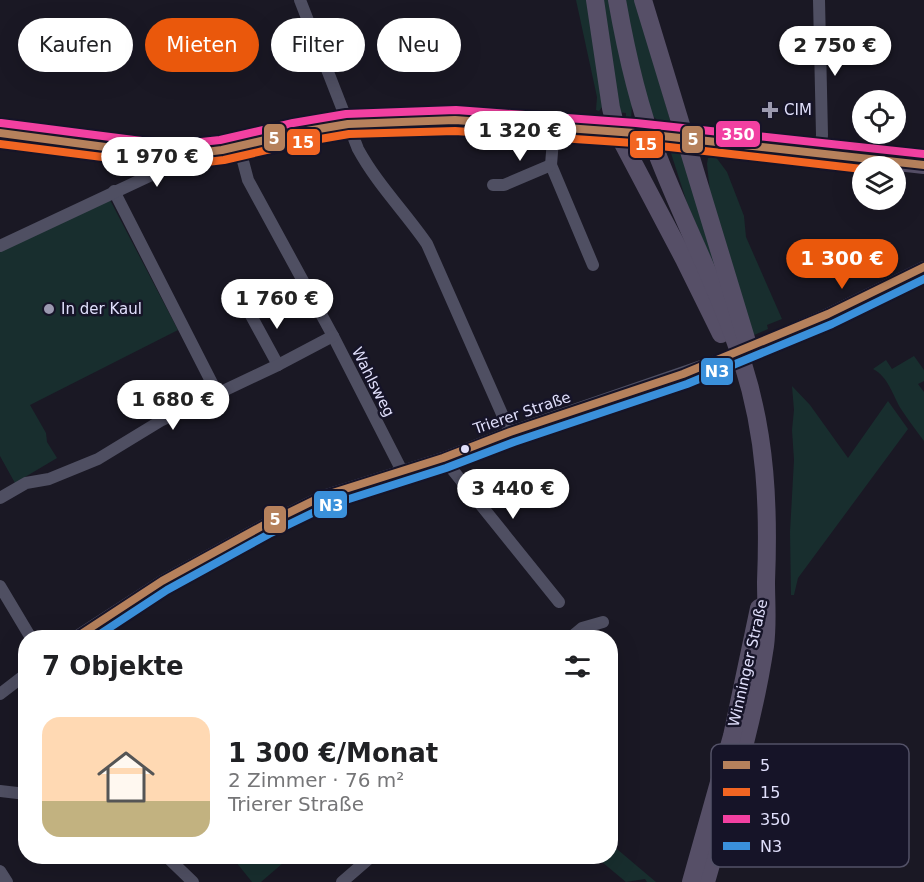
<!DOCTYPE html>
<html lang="de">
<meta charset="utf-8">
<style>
body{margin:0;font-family:"DejaVu Sans",sans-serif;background:#f2f2f2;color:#202124;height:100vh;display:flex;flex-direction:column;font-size:22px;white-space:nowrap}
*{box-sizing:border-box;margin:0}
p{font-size:20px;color:#757577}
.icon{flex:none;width:33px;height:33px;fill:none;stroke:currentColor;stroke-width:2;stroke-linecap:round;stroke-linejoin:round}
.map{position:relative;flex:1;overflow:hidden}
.drawer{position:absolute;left:18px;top:630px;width:600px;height:234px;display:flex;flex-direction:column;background:#fff;border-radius:24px;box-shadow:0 6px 24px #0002}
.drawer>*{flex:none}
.banner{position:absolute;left:18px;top:18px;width:600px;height:54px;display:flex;gap:12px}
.tools{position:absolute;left:852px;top:90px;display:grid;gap:12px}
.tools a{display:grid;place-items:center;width:54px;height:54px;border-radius:50%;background:#fff;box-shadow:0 6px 24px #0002;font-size:30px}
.price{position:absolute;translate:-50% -51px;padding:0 14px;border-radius:21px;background:#fff;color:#222;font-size:20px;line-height:39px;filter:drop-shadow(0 2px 3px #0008)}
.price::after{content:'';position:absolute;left:50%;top:36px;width:18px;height:14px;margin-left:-9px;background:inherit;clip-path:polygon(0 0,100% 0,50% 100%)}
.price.active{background:#ea580c;color:#fff}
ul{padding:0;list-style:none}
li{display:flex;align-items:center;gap:18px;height:150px;padding:0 24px}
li+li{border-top:2px solid #e0e0e0}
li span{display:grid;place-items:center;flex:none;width:168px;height:120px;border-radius:18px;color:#555}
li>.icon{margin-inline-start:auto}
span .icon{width:72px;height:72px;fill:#fffc;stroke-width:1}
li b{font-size:26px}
h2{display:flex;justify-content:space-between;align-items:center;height:72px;padding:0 24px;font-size:26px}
.chip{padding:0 21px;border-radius:27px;background:#fff;box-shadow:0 6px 24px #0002;font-size:21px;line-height:54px}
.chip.active{background:#ea580c;color:#fff}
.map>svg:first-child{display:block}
.green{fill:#182e2e}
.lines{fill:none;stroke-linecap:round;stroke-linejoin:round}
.minor{stroke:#4f4f62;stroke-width:12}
.secondary{stroke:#535468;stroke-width:16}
.primary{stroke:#564f67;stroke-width:18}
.minor-bridge{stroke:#4f4f62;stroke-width:12}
.primary-bridge{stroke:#564f67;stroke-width:18}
.bus-1-casing{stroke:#161428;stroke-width:12}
.bus-2-casing{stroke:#161428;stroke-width:12}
.bus-3-casing{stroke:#161428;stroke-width:12}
.bus-4-casing{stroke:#161428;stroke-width:12}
.bus-1{stroke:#b6815c;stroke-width:8}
.bus-2{stroke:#f26522;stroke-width:8}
.bus-3{stroke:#f240a1;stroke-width:8}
.bus-4{stroke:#3a90db;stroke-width:8}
.poi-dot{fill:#9b99b0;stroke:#161428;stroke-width:2}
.bus-dot{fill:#e0dffb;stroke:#161428;stroke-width:2}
.labels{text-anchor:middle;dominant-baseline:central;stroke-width:5;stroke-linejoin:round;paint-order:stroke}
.poi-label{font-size:15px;fill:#e0dffb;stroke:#161428;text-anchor:start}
.street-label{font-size:15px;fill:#e0dffb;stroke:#161428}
.key{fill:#161428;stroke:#535167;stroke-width:1.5}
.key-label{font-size:16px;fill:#e0dffb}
.line-badge{stroke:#161428;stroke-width:2}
.badge-label{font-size:16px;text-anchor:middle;font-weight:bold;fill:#fff}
</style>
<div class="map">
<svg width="924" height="882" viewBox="0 0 924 882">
<rect width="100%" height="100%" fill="#1a1824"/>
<g class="green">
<polygon points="576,0 590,0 602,107 599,111 596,110 597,97"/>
<polygon points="599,0 610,0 632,104 631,120 626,120 626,113 617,112"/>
<polygon points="625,0 636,0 671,123 660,122 651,115 636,59"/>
<polygon points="670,150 681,151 725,291 687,203"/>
<polygon points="715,156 727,172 744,216 746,237 782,319 767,325 768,329 752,336 712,211 707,164 708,158"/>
<polygon points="109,198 178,330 30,405 46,433 47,442 57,458 15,483 0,456 0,250"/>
<path d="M914,356L924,370V381L918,384L924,392V441C916,430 908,420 901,409C893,396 888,376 873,369L886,360L892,369Z"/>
<polygon points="792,386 810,405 848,458 888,401 908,429 798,578 794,595 791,595 790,532 794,460 792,430 794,410"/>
<polygon points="611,844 650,877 656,882 647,882 645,879 626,882 596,857 610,856"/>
<polygon points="232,857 290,857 261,882 252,882"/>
</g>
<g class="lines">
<g class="minor">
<path d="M300,0L358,149C377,184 405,212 427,244L510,432"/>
<polyline points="819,0 822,135 820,153"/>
<polyline points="554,127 551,165 593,265"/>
<polyline points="239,146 248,180 333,336 402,471"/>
<polyline points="493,185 504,185 551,165"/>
<polyline points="114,191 217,393"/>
<polyline points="0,246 162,170 169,164 173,156"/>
<polyline points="248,310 278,365"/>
<polyline points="772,338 828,314 924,267"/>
<polyline points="443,458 559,602"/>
<polyline points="0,498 26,483 49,479 98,459 162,420 278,365 333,336"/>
<polyline points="0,586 31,638"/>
<polyline points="74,638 162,581 264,525 323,496 443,458 510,432 716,361"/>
<polyline points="570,638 582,628 603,622"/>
<polyline points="0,694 26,674"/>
<polyline points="0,791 26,794"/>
<polyline points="166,856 193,882"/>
<polyline points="0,871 7,882"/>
<polyline points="342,882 372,856"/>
</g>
<polyline class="secondary" points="0,133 173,156 222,150 328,127 368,122 455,120 617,132"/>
<g class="primary">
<polyline points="595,0 611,108 617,132 684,259 721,334"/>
<path d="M617,0C626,51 637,102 656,151C683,222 720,291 743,364C766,436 769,507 766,582C766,603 768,624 765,646C753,726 728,804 706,882"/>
<polyline points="643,0 748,345"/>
<polyline points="676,137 924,165"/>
<polyline points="691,882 732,736 759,608"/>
</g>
<polyline class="minor-bridge" points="716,361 772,338"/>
<polyline class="primary-bridge" points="635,133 665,136"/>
<g class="bus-1-casing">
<g id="bus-1">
<polyline points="0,133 173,156 222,150 295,133 348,124 455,120 635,133 924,165"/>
<polyline points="75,638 162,581 264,525 323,496 443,458 510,432 683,374 828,314 924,267"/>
</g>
</g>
<g class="bus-2-casing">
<polyline id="bus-2" points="0,144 173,166 224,160 297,143 349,134 455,131 634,143 862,169"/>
</g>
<g class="bus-3-casing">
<polyline id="bus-3" points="1,123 173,145 220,140 293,123 346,114 456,110 636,123 924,154"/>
</g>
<g class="bus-4-casing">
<polyline id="bus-4" points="94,638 167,590 269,534 327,506 446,468 514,442 687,384 832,324 924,279"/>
</g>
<use href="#bus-1" class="bus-1"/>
<use href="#bus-2" class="bus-2"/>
<use href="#bus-3" class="bus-3"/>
<use href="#bus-4" class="bus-4"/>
</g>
<g class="poi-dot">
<path d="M767 101h6v6h6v6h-6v6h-6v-6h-6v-6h6z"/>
<circle cx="49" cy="309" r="6"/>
</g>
<circle class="bus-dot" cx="465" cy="449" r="5"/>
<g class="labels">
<g class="poi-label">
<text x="784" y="110">CIM</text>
<text x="61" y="309">In der Kaul</text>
</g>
<g class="street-label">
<text transform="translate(373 382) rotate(63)">Wahlsweg</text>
<text transform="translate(522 413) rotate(-19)">Trierer Straße</text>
<text transform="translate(748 663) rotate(-77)">Winninger Straße</text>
</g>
</g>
<rect x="711" y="744" width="198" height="123" rx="9" class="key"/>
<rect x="723" y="761" width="27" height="8" fill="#b6815c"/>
<rect x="723" y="788" width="27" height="8" fill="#f26522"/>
<rect x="723" y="815" width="27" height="8" fill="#f240a1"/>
<rect x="723" y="842" width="27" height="8" fill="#3a90db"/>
<g class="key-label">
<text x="760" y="771">5</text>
<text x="760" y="798">15</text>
<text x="760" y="825">350</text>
<text x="760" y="852">N3</text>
</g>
<g class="line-badge">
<rect x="715" y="120" width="46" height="28" rx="6" fill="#f240a1"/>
<rect x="263" y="123" width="23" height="29" rx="6" fill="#b6815c"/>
<rect x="681" y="125" width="23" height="29" rx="6" fill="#b6815c"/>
<rect x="286" y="128" width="35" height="28" rx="6" fill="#f26522"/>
<rect x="629" y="130" width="35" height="29" rx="6" fill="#f26522"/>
<rect x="700" y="357" width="34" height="29" rx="6" fill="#3a90db"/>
<rect x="313" y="490" width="35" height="29" rx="6" fill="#3a90db"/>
<rect x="263" y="505" width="24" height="29" rx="6" fill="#b6815c"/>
</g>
<g class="badge-label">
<text x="738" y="140">350</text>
<text x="274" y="144">5</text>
<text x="693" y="145">5</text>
<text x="303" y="148">15</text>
<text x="646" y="150">15</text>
<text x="717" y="377">N3</text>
<text x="331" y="511">N3</text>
<text x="275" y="525">5</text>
</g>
</svg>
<div class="tools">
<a><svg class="icon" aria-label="locate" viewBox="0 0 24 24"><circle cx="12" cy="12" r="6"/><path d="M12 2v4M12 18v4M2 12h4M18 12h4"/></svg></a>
<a><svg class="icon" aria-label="layers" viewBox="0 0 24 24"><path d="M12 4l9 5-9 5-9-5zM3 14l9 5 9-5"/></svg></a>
</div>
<b class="price" style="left:835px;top:77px">2 750 €</b>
<b class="price" style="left:520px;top:162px">1 320 €</b>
<b class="price" style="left:157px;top:188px">1 970 €</b>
<b class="price active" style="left:842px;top:290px">1 300 €</b>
<b class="price" style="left:277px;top:330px">1 760 €</b>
<b class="price" style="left:173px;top:431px">1 680 €</b>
<b class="price" style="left:513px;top:520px">3 440 €</b>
<div class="banner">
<a class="chip">Kaufen</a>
<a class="chip active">Mieten</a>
<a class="chip">Filter</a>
<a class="chip">Neu</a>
</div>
<section class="drawer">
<h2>7 Objekte<svg class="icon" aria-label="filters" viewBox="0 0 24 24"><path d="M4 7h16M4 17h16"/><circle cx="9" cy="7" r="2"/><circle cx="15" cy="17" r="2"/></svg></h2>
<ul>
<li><span style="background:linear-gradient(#ffd9b3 70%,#c2b280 0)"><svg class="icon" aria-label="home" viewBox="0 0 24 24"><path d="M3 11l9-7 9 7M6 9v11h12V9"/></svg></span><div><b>1 300 €/Monat</b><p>2 Zimmer · 76 m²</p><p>Trierer Straße</p></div></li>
</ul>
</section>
</div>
